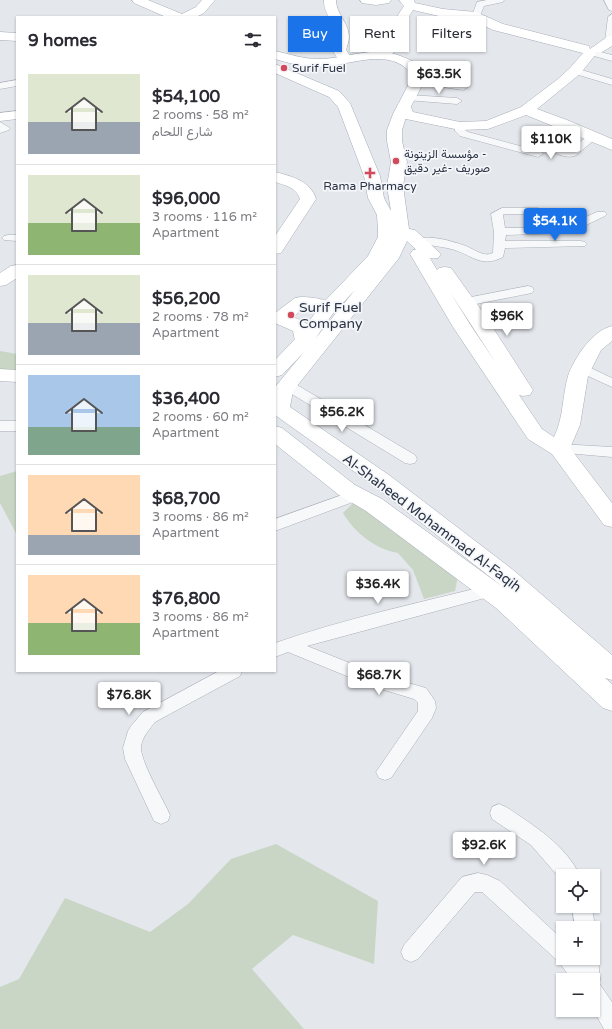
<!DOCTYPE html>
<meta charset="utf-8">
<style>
body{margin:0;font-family:"Varela Round",Vazirmatn,sans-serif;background:#f7f7f7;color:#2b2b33;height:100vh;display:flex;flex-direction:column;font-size:15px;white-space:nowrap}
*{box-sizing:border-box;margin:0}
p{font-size:13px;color:#7c7c81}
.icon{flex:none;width:22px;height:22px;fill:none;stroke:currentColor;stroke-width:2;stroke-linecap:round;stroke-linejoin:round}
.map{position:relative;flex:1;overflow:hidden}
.panel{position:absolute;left:16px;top:16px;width:260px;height:656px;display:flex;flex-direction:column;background:#fff;border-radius:0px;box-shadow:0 1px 3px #0004}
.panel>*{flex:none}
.guide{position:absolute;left:288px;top:16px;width:264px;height:36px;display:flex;gap:8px}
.buttons{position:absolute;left:556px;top:869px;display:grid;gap:8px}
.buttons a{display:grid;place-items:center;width:44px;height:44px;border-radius:0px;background:#fff;box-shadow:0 1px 3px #0004;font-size:20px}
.price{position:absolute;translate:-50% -34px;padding:0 9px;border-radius:4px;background:#fff;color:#222;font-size:13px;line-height:26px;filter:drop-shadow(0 1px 2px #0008)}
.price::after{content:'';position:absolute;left:50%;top:24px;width:12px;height:9px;margin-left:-6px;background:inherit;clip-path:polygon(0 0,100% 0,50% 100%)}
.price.current{background:#1a73e8;color:#fff}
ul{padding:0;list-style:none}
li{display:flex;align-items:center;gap:12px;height:100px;padding:0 12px}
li+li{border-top:1px solid #e1e1e2}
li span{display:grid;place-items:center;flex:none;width:112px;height:80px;border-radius:0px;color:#555}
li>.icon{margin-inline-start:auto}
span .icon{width:48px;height:48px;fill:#fffc;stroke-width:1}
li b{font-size:17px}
h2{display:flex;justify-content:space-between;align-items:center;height:48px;padding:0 12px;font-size:17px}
.tag{padding:0 14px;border-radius:0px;background:#fff;box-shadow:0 1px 3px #0004;font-size:14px;line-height:36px}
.tag.current{background:#1a73e8;color:#fff}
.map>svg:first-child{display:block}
.green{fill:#c9d6c5}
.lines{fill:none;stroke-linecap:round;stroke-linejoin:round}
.street-casing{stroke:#a9aeb7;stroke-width:1}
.secondary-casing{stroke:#a9aeb7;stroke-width:1}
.primary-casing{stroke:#a3abb8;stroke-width:1}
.street{fill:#f7f8fa;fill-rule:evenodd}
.secondary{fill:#fff;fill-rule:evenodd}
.primary{fill:#fff;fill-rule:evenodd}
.poi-dot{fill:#d1495b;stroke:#f4f6f9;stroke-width:1.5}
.labels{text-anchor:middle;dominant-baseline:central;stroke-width:3.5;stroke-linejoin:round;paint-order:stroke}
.far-poi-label{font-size:12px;fill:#2b3445;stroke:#f4f6f9;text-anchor:start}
.poi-label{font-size:14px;fill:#2b3445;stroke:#f4f6f9;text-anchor:start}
.street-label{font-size:14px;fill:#2b3445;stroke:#f4f6f9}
</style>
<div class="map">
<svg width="612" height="1029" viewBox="0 0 612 1029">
<rect width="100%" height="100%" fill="#e4e7ec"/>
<g class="green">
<polygon points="0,351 17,354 17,371 0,370"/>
<polygon points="17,471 17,535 0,503 0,476"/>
<path d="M353,503L374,508L458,576L455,591L424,599L413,570L398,553C375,549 355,533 343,513Z"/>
<polygon points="276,844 378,901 374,964 293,935 252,969 304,1029 0,1029 0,987 19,979 65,898 150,932 188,904 231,859"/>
</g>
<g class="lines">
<g class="street-casing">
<g id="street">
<polygon points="487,0 504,0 503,2 484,6 479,18 473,18 472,16 477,2"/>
<polygon points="604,0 612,0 612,11 609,10"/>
<polygon points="612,14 612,43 609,44 605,41 608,17"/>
<polygon points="597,51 612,55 612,61 594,56 592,54 594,52"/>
<polygon points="575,68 612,79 612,85 572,73 570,71"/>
<polygon points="418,78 463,84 468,87 463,90 415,83 413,81 415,79"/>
<polygon points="17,80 17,86 0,89 0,83"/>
<polygon points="409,95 457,98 462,101 457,104 406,100 404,98"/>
<path d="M562,120L567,123C562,130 554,135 555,145L563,149L569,151L589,135L593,134L598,137L575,156C565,159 555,153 546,148L545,139C548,132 554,122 562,120Z"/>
<polygon points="0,122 10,128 9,130 0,133"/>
<polygon points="460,123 464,124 465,130 468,132 542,152 543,154 538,157 460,136 455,131 455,126"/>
<path d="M502,208H538L544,211L538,214H504L503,215L505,228L563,227L597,212H605L607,214L605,216L580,228L564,233L506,235L505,241H581L585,242L587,244L585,246L505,248L503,257C482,268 473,256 455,250C445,247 434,246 423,244L419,243L417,241L419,239C432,235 451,241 463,245C473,248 483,258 493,253L494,232L491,214Z"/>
<polygon points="8,235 17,235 17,241 4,240 2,238 4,236"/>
<polygon points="528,286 532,287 534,290 532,293 466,306 462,305 460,302 462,299 466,298"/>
<polygon points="582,364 612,378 612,387 577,371 575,368 577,365"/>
<polygon points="287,381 292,382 415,455 417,459 415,463 410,464 405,463 282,388 280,385 282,382"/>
<rect x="0" y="421" width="17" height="10"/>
<polygon points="559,444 612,447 612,457 554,452 552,449 554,446"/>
<polygon points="356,490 361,491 363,495 361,499 275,531 275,519"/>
<path d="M490,585L496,587L498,591L496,595L307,646L380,675L426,688L435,701L436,708L432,718L391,778L385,780L379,778L376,772L418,711V703L414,699L371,686L288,652L275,657V643C344,619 418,603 490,585Z"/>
<path d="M219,671H242L240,676L155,722C149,730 143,736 141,746C139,759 164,801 170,815L168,821L161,824L154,821L125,759L123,748L128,731L131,726L143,712Z"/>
<path d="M499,804L506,807C533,825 566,845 580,876H563V882L531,845L492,819L490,813L492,807Z"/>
<polygon points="478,873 487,875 500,881 563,940 563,958 593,958 593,950 595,951 598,958 600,980 599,983 612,1002 612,1029 604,1029 593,1010 593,980 572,980 559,962 482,892 475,892 418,959 411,962 404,959 401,952 404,945 462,877"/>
<polygon points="572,906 592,906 595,928 593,933 593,928 575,928"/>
</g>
</g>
<g class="secondary-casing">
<g id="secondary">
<polygon points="132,0 148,0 182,14 196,7 202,0 215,0 204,13 196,17 166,17 134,3"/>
<path d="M324,0H336C336,14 349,23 349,37C349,41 347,46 346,50L352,59L350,62H340L332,50C333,46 335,42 336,37C336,23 323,14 324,0Z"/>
<polygon points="360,0 391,0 389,3 376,5 362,3"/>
<polygon points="399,0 414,0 415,3 443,9 476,12 503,24 589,46 590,49 607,37 612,36 612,46 602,52 595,52 596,54 580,74 537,109 567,120 612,139 612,150 526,115 488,129 460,130 401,118 397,106 399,103 404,102 409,103 413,112 460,122 486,121 521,107 558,79 570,68 583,53 493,30 473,20 443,17 413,10 408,18 404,42 389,57 379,57 377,54 391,41 396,18 404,6"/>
<polygon points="17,111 17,119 0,121 0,113"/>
<path d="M275,172C291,176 311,181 316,199L281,253L275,254V236L300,199C297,188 285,185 275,182Z"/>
<path d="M419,249L425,250L437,270L439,268L445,267L451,268L482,311L533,390L530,395L523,396L519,395L542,429L554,437C564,417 562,396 568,376C575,357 592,331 612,326V341L601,350L588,376L580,425L570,448L612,503V527L604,525L552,454L528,439L453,327L410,254L413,250ZM450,292L496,363L471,326Z"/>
<polygon points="17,265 17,278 6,285 0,286 0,273 11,266"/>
<path d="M301,297C311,297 331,299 337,308L334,312L328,313L305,307L293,317C309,324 311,324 313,341L311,345L304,347L297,345L295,341L293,331L275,323V313L295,298Z"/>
<polygon points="0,369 17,370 17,382 0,381"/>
</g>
</g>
<g class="primary-casing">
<g id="primary">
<polygon points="0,32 17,33 17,41 0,40"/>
<path d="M275,51C289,54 303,59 318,59C348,59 374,44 403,57C414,61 421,66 427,76L407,114L402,130V141L407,162L403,186L409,229L415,230L441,254L438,258C425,261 416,249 407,241L399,258L293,391L290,407L389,475L512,569L612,655V680L605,678L612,684V711L603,708L496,608L366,511L339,495L275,444V426L282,428L355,485L382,499L503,587L373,485L275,415V387L304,352L282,375L275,377V360L297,337L322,304L368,256L378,237V231L377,215L368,198L364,176L338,107L329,97L275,73V64L339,91L350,103L380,176L384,198L391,211L387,186L391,162L387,141V130L393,114L413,76C391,44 348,67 317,67C303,67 289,63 275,59ZM355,290L315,339L334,312Z"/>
</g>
</g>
<use href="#street" class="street"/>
<use href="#secondary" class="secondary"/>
<use href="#primary" class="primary"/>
</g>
<g class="poi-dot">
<circle cx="284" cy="68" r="4"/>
<circle cx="396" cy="161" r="4"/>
<path d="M368 167h4v4h4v4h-4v4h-4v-4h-4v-4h4z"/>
<circle cx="291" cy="315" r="4"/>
</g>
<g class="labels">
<g class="far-poi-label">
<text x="292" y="68">Surif Fuel</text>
<text x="404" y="154">مؤسسة الزيتونة -<tspan x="404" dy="14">صوريف -غير دقيق</tspan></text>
<text x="370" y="186" text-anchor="middle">Rama Pharmacy</text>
</g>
<g class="poi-label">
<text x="299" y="307">Surif Fuel<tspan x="299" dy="16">Company</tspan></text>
</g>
<g class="street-label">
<text transform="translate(432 523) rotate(37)">Al-Shaheed Mohammad Al-Faqih</text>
</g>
</g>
</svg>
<div class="buttons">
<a><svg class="icon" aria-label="locate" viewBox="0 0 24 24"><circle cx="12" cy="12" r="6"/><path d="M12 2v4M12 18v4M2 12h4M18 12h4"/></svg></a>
<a>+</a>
<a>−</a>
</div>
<b class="price" style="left:439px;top:95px">$63.5K</b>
<b class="price" style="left:551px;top:160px">$110K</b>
<b class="price current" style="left:555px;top:242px">$54.1K</b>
<b class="price" style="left:507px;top:337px">$96K</b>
<b class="price" style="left:342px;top:433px">$56.2K</b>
<b class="price" style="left:378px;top:605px">$36.4K</b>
<b class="price" style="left:379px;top:696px">$68.7K</b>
<b class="price" style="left:129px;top:716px">$76.8K</b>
<b class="price" style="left:484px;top:866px">$92.6K</b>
<div class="guide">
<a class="tag current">Buy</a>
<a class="tag">Rent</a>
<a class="tag">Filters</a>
</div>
<section class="panel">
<h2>9 homes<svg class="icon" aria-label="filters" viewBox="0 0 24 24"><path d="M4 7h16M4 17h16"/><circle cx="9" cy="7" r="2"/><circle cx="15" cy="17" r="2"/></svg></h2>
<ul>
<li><span style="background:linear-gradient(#dfe7d0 60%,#9aa5b1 0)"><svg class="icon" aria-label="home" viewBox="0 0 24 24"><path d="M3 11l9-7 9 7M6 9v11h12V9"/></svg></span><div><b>$54,100</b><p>2 rooms · 58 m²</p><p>شارع اللحام</p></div></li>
<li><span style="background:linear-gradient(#dfe7d0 60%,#8fb573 0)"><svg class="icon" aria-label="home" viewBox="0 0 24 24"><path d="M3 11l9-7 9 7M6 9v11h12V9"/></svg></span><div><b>$96,000</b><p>3 rooms · 116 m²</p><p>Apartment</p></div></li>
<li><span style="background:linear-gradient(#dfe7d0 60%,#9aa5b1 0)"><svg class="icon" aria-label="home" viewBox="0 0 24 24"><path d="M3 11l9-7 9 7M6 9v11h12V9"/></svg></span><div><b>$56,200</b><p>2 rooms · 78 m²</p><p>Apartment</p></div></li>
<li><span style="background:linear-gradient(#a9c7e8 65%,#7fa58c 0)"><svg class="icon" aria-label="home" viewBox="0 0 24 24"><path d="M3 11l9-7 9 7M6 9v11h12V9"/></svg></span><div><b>$36,400</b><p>2 rooms · 60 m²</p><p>Apartment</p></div></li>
<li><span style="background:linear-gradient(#ffd9b3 75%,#9aa5b1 0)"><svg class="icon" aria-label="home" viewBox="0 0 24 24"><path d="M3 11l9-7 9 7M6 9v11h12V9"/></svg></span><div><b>$68,700</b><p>3 rooms · 86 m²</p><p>Apartment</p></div></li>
<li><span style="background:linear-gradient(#ffd9b3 60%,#8fb573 0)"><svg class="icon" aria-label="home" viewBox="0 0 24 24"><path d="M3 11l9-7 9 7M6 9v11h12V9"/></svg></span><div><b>$76,800</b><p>3 rooms · 86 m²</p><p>Apartment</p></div></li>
</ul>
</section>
</div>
